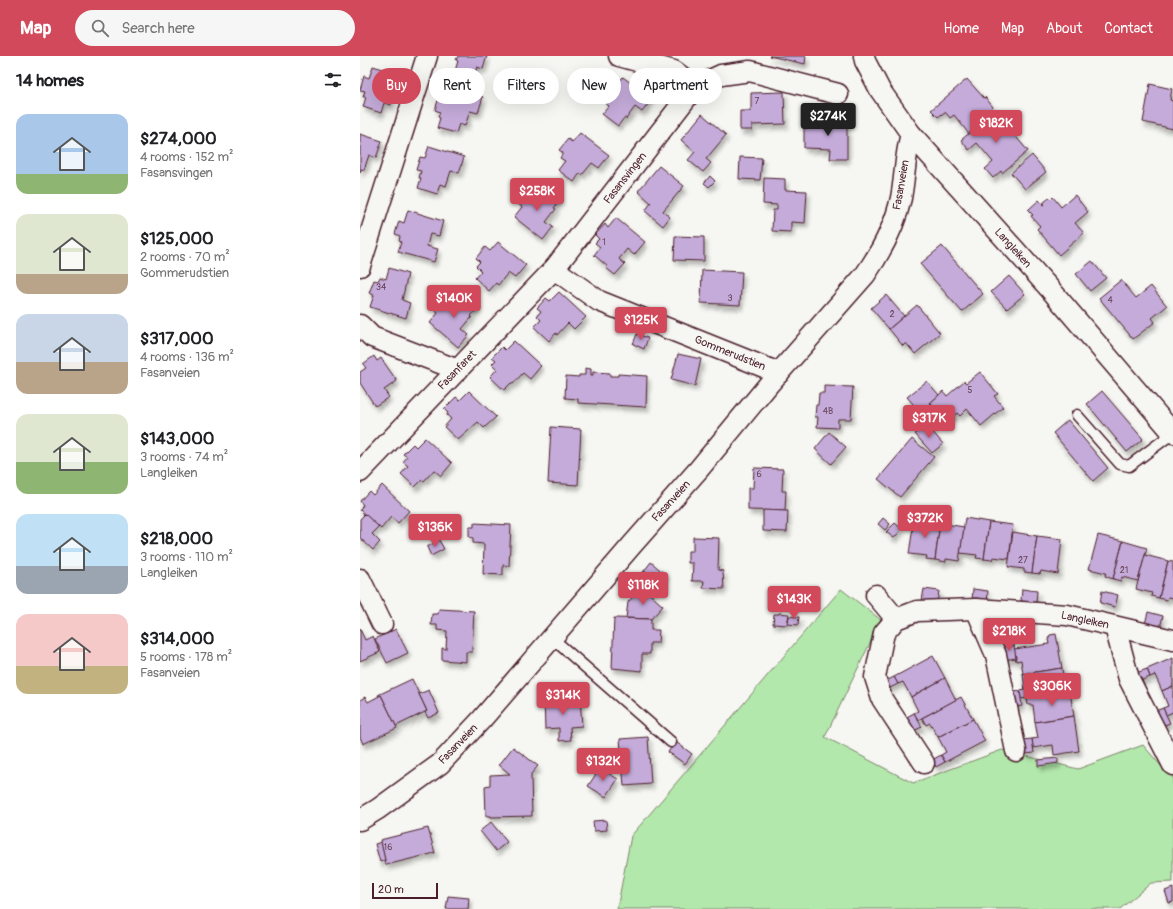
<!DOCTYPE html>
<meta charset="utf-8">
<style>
body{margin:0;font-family:Pangolin,sans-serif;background:#f6f6f6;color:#202124;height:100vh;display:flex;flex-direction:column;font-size:15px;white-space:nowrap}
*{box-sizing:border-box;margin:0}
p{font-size:13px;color:#757577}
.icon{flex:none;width:22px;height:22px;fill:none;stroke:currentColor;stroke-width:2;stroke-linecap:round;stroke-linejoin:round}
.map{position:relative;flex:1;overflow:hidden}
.sheet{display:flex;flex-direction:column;background:#fff;width:360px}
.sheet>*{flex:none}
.top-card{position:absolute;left:12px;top:12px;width:380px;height:36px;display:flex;gap:8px}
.scale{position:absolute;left:12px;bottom:10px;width:66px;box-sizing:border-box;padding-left:4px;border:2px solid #4a1f2b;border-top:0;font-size:11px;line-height:14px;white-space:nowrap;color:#4a1f2b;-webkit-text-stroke:3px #f6f6f2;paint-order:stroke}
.price{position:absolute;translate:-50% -34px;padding:0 9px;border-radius:4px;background:#d1495b;color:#fff;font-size:13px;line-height:26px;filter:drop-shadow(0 1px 2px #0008)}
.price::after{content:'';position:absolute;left:50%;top:24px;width:12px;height:9px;margin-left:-6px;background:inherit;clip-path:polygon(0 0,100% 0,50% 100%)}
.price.on{background:#222;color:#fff}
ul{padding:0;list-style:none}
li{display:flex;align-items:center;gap:12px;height:100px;padding:0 16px}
li span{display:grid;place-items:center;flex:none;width:112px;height:80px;border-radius:12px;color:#555}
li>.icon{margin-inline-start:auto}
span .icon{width:48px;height:48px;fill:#fffc;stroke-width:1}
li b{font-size:17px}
h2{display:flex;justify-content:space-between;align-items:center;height:48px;padding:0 16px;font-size:17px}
.pill{padding:0 14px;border-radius:18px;background:#fff;box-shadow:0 4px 16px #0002;font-size:14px;line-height:36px}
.pill.on{background:#d1495b;color:#fff}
header{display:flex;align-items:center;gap:24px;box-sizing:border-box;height:56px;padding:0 20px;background:#d1495b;color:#fff}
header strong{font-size:19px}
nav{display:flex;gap:22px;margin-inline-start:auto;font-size:14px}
.search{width:280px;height:36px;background:#f6f6f6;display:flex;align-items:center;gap:10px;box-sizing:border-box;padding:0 14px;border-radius:22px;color:#757577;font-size:15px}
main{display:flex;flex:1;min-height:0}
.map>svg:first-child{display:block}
.green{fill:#b2e8ab;stroke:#7e846b}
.building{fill:#c4abd9;stroke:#4a1f2b;filter:url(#shadow)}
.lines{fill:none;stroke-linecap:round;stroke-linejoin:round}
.service-casing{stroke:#4a1f2b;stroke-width:13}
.minor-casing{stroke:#4a1f2b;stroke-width:23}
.service{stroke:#f6f6f2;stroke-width:10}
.minor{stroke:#f6f6f2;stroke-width:20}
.labels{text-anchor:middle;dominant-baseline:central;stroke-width:3;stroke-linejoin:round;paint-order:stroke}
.number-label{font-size:9px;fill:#684256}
.street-label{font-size:11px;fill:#4a1f2b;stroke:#f6f6f2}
</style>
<header>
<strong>Map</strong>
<div class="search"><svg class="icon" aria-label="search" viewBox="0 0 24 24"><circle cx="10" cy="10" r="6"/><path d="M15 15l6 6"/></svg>Search here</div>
<nav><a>Home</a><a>Map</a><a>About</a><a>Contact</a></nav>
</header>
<main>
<section class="sheet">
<h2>14 homes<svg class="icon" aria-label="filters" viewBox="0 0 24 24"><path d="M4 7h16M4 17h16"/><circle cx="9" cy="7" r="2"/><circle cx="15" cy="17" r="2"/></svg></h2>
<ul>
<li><span style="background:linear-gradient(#a9c7e8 75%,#8fb573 0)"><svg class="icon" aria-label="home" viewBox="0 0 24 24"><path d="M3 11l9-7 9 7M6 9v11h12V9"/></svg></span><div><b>$274,000</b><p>4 rooms · 152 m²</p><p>Fasansvingen</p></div></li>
<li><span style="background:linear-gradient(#dfe7d0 75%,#b9a48a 0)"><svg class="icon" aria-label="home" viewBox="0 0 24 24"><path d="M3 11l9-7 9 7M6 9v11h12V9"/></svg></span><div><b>$125,000</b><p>2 rooms · 70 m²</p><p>Gommerudstien</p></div></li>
<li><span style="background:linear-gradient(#c9d6e8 60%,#b9a48a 0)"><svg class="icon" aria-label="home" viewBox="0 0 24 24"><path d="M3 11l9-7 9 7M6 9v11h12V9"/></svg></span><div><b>$317,000</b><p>4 rooms · 136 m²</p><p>Fasanveien</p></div></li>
<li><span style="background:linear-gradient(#dfe7d0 60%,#8fb573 0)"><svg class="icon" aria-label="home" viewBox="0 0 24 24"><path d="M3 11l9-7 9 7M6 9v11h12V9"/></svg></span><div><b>$143,000</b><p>3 rooms · 74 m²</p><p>Langleiken</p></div></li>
<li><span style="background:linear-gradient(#bfe0f5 65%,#9aa5b1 0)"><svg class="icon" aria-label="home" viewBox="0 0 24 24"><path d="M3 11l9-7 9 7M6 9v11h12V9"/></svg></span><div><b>$218,000</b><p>3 rooms · 110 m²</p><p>Langleiken</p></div></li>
<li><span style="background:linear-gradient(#f6c9c9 65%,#c2b280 0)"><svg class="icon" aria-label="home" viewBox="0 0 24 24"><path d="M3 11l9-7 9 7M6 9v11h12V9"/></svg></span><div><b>$314,000</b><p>5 rooms · 178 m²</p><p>Fasanveien</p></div></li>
</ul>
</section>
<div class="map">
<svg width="813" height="853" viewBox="0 0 813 853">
<defs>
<filter id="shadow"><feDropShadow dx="2.5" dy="4.5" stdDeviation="2" flood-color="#0004"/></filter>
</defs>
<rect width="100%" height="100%" fill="#f6f6f2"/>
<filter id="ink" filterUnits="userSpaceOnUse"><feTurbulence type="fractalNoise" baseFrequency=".025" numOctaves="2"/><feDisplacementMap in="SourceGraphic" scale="8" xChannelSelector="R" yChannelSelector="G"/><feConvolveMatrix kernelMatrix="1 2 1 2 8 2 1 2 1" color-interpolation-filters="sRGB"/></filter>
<g filter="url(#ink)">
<polygon class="green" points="481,533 521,564 465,681 553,727 642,694 718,713 783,689 808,718 813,718 813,826 791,827 760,853 257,853 271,780"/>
<g class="building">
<polygon points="98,0 127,0 123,13 117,11 114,20 95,15 98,5 96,4"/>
<polygon points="409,0 446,0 445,8"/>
<polygon points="13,10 48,21 43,37 35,34 31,49 24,47 21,57 3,51 6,41 3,41 5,35 0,34 4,20 9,22"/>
<polygon points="263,21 292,43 282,56 275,51 266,63 264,62 258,70 242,58 249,50 244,46 247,42 243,38 251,27 255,30"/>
<polygon points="607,23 624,42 625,41 633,51 632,52 635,56 609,78 594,59 590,62 585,56 578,61 571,54"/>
<polygon points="790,28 812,33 810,44 813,45 813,73 783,66"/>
<polygon points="88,30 123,41 118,57 110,55 105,70 99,68 96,77 77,72 80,62 78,61 80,56 75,54 79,41 84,42"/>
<polygon points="424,36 425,68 392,69 392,74 380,74 380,55 391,55 391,37"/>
<polygon points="635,56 668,95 642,117 641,115 633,122 625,113 633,106 617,87 609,94 601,84"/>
<polygon points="342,58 366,79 346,103 351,107 343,116 328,104 335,96 321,84"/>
<polygon points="474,60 474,66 487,66 487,103 470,103 471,93 444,92 444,72 454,72 454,66 460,66 460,61"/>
<polygon points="220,77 249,99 239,112 232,107 222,119 220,117 214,126 198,114 205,105 200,102 203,97 199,94 208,83 212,86"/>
<polygon points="0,78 22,85 16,102 9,99 4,114 1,113 0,117"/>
<polygon points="69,90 104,101 99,117 91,115 86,130 80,128 77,138 58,132 61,122 59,122 61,115 56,114 60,101 65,102"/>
<polygon points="672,99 686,116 665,133 651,117"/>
<polygon points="380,101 402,102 400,124 379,123"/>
<polygon points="299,110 324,130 303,155 310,161 303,170 285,155 291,147 278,135"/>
<polygon points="350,120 355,125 349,131 344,127"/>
<polygon points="404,122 425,123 425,134 447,135 445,167 431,166 431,176 412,175 413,154 417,154 417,149 403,148"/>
<polygon points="185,132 200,144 194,152 196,153 186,166 193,171 183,184 154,161 162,151 157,147 166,137 170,140 174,136 179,139"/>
<polygon points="715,139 728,156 715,167 724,177 699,199 677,173 680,170 671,160 673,159 668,154 679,144 683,149 685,148 683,147 689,142 691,143 693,141 701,151"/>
<polygon points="48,154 83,165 79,180 70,178 67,190 78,193 74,206 38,196 41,186 39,185 40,180 35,178 39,165 44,167"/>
<polygon points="256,162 285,186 274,199 267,193 259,203 265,208 255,219 246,212 247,210 234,199 240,191 235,187 239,183 235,179 245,168 248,172"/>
<polygon points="315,180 344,181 344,205 314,204"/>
<polygon points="138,186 166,209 155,222 148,217 138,229 136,227 129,235 115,222 121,215 116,210 120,206 116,202 125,191 130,195"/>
<polygon points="582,190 623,238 602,256 560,208"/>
<polygon points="732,205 746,222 730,235 716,218"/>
<polygon points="29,212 48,218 42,244 50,247 46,262 10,251 14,239 9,237 14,224 18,225 20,221 26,223"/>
<polygon points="342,214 382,216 380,249 341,247"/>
<polygon points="649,220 665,238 647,253 631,236"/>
<polygon points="761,224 776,242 791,230 807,250 792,262 795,266 773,283 739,242"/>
<polygon points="199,236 226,261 214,273 208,267 197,279 196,277 189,285 174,271 181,264 177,260 181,255 177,252 186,242 190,245"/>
<polygon points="102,239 118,252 111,260 112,261 102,273 109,279 98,291 70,267 78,257 74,254 83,243 88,247 91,243 95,247"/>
<polygon points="526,239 544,260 529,273 511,252"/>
<polygon points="557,249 580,277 555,298 546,287 543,290 529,273"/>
<polygon points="277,278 288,282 284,293 273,288"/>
<polygon points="154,285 181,310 170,323 163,317 153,328 151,327 144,334 130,321 137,313 132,308 136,304 132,301 142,291 145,294"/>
<polygon points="318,298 341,303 335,330 311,324"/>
<polygon points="14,300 17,305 21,302 37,325 24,334 29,341 15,350 0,327 0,316 6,312 3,308"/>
<polygon points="225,312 231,313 231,319 233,319 233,316 250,317 250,320 258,320 258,318 287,320 286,351 218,347 218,343 205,342 206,320 219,321 219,319 225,319"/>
<polygon points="620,316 638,338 634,340 643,351 621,370 607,353 600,360 597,357 587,366 570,347 583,335 587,340 604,325 606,327"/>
<polygon points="567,325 579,339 570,347 575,353 565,362 547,341"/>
<polygon points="464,330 493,331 491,363 478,363 478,372 457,371 458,361 455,361 456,349 458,349 459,337 464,337"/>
<polygon points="109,335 136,361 124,372 118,366 98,384 84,371 91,363 87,359 88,357 84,353 96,341 100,344"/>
<polygon points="742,335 783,383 767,396 727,348"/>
<polygon points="708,364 748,412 733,425 693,377"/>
<polygon points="566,368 583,388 572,397 555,378"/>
<polygon points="191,371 221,373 218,429 188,427"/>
<polygon points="469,376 486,391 471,408 455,393"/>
<polygon points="65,382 92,407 81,420 74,414 64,425 62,424 55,431 41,418 48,410 43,406 47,401 43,398 53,388 56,391"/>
<polygon points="552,383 574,401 540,441 518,423"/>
<polygon points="394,412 423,413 422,435 426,435 425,455 388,454 388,432 393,432"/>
<polygon points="22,429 49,455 38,467 31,461 21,473 0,454 3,449 0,445 9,435 13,439"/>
<polygon points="403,454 428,455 427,476 403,475"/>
<polygon points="5,458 19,471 12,478 20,486 13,494 0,482 0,463"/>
<polygon points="523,462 530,468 525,474 518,468"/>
<polygon points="605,462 629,466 624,503 616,502 617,499 600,497"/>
<polygon points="554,464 580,467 575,504 566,503 567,500 549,498"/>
<polygon points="629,466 653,469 649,503 633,501 632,504 624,503"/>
<polygon points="114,467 151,469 149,510 143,509 143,519 123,518 124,488 113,487 113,482 109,481 109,471 114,471"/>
<polygon points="535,467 542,473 534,482 526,476"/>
<polygon points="580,467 604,471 599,505 586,503 586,506 575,504"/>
<polygon points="653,476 677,480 672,517 664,516 664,513 648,511"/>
<polygon points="738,479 763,485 753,523 745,520 746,517 729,513"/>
<polygon points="677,480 702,483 698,518 681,515 680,518 672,517"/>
<polygon points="333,481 359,482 358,514 363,515 364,533 343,532 344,525 332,525 333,507 328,507 328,495 333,495"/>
<polygon points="79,484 84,493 71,500 67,491"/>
<polygon points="763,485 787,492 778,525 762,521 761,525 753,523"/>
<polygon points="785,499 808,505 799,542 791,540 792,537 776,533"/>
<polygon points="808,505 813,506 813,542 808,541 807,544 799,542"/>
<polygon points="291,506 306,519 299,528 284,515"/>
<polygon points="284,515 299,528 291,536 276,523"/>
<polygon points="282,531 303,550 291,563 266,562 268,546"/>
<polygon points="564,533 579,535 577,547 562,545"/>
<polygon points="613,533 628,535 627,547 612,544"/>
<polygon points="662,533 677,535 676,547 661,545"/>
<polygon points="742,535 758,539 755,551 740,547"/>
<polygon points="79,553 114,555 112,596 106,596 106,606 82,604 82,592 86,593 87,575 77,574 77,569 71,569 72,558 78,558"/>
<polygon points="788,556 803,560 800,572 785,568"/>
<polygon points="419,557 429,558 427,569 413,568 414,558 419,558"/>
<polygon points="429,560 439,561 438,569 428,568"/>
<polygon points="254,562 291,563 291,574 299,574 298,587 290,587 290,598 282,598 282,615 252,612"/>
<polygon points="0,573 5,584 13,580 20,596 0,605"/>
<polygon points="36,573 48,597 27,607 15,583"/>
<polygon points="696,578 702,612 663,618 661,604 656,605 654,593 689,588 688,583 690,579"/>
<polygon points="654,589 656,602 644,604 642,591"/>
<polygon points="573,600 585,622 551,641 543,626 538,628 534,621"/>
<polygon points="813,602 813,630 802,635 795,619 790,621 787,613"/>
<polygon points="702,612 705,636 661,643 660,635 665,634 663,618"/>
<polygon points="787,613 790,621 780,625 776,617"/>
<polygon points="534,621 538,628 528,633 524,626"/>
<polygon points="585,622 596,644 558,664 554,657 558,655 551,641"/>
<polygon points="52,623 67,655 36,670 21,639 19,641 18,639"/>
<polygon points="813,630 813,656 806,659 803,652 808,650 802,635"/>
<polygon points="69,634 79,657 68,662 65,656 67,655 59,638"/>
<polygon points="660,635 662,650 651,652 649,637"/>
<polygon points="710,636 714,660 675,666 673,649 668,649 667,642"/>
<polygon points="21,639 37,672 3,688 0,681 0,644 5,641 8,646"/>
<polygon points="220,641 222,670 210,671 211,684 199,685 199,672 185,673 184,644"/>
<polygon points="601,641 613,663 578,681 570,667 566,669 562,662"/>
<polygon points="803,652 810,667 799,671 793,656"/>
<polygon points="554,657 562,671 551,676 543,663"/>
<polygon points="714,660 719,695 694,699 693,689 673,692 672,683 678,682 675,666"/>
<polygon points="613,663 625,685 585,706 581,699 586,696 578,681"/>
<polygon points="288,681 291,728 264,730 260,683"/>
<polygon points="672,683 674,697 666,698 663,692 662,684"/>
<polygon points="316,686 332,698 325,708 308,696"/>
<polygon points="153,691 178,710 171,718 172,760 131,761 131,760 126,760 125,730 130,729 130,719 150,718 139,709"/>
<polygon points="581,699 585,706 576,711 572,704"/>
<polygon points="698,702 698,707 678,710 678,704"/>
<polygon points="240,712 258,723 246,741 228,730"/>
<polygon points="246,764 247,774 234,775 233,765"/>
<polygon points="131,766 147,786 136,795 120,775"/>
<polygon points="68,772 75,797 26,809 20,784"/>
<polygon points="21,786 25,804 20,806 15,788"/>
<polygon points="813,832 813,846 809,847 805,835"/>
<polygon points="88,840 109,842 108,853 86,853"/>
</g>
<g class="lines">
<g class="service-casing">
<g id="service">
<polyline points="717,359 760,408 769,410 813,377"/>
<polyline points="192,582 311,686"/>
</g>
</g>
<g class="minor-casing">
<g id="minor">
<polyline points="259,0 314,15 335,31"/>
<polyline points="504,0 505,5 520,34 551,78 690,233 813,377"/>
<polyline points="0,210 67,0"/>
<polyline points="194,213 239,245 419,317"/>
<polyline points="0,269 12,281 98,314"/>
<polyline points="0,416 194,213 335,31 361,19 390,15 478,38"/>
<polyline points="0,523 22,568"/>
<polyline points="516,539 536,563"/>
<polyline points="616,553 636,599 656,695"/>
<polyline points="755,571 769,623 813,709"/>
<polyline points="564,707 522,643 515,621 524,577 536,563 557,555 616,553 707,559 813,584"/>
<path d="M0,764L18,753L80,708L122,663L272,489L339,413L409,328L505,219C521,196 535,170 541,142C545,121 545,99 551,78"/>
</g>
</g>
<use href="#service" class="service"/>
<use href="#minor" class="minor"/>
</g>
</g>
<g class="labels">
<g class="number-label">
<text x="397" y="45">7</text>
<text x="244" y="186">1</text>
<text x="21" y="231">34</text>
<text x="370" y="242">3</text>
<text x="750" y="244">4</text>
<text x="532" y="258">2</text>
<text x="610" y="334">5</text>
<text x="468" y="355">4B</text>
<text x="399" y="418">6</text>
<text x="663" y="504">27</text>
<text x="764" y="514">21</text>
<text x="28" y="791">16</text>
</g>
<g class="street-label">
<text transform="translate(265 122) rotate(-52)">Fasansvingen</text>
<text transform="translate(541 129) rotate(-80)">Fasanveien</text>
<text transform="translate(653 192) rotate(48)">Langleiken</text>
<text transform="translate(370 297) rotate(22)">Gommerudstien</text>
<text transform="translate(97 314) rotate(-46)">Fasanfaret</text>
<text transform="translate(311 445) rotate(-48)">Fasanveien</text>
<text transform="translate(725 564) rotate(12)">Langleiken</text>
<text transform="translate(98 688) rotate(-46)">Fasanveien</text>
</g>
</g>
</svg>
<div class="scale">20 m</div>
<b class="price on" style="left:468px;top:81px">$274K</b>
<b class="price" style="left:636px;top:88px">$182K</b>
<b class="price" style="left:177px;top:156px">$258K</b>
<b class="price" style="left:94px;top:263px">$140K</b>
<b class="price" style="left:281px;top:285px">$125K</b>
<b class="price" style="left:569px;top:383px">$317K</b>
<b class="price" style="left:565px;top:483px">$372K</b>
<b class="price" style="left:75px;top:492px">$136K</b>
<b class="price" style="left:283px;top:550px">$118K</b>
<b class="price" style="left:434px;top:564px">$143K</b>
<b class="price" style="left:649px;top:596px">$218K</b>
<b class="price" style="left:692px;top:651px">$306K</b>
<b class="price" style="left:203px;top:660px">$314K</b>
<b class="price" style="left:243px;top:726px">$132K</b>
<div class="top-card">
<a class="pill on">Buy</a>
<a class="pill">Rent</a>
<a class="pill">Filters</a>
<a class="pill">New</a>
<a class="pill">Apartment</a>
</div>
</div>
</main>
